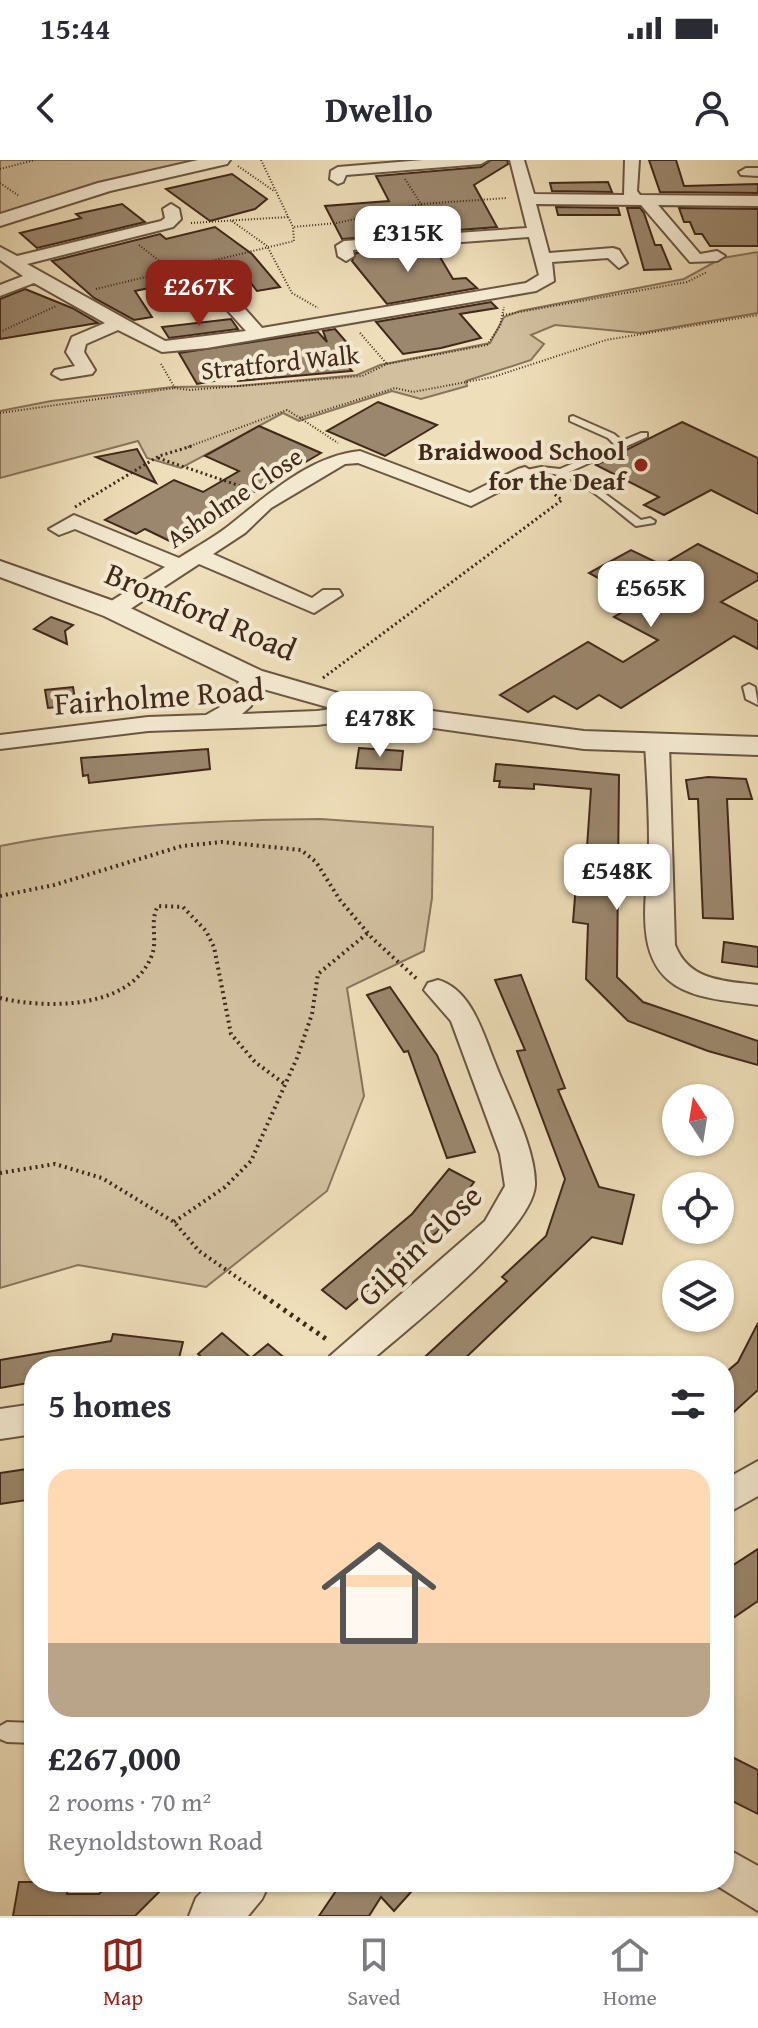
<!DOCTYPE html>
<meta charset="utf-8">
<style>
body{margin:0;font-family:"Gentium Book Plus",serif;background:#f7f7f7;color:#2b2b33;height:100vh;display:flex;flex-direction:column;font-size:30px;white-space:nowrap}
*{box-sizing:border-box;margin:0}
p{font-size:26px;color:#7c7c81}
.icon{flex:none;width:44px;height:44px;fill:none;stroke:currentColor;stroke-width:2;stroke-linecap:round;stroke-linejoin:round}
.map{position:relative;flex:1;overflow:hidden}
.panel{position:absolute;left:24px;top:1196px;width:710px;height:536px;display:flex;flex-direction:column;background:#fff;border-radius:32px;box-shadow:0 2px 6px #0004}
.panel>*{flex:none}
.needle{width:52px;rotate:348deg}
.controls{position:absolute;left:662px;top:924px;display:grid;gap:16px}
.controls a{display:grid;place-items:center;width:72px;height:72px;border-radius:50%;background:#fff;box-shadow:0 2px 6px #0004;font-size:40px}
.price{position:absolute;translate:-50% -68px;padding:0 18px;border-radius:16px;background:#fff;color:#222;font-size:26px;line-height:52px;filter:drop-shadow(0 2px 4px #0008)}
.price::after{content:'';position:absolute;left:50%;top:48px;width:24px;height:18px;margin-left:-12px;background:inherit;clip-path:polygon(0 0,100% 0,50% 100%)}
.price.selected{background:#8f2418;color:#fff}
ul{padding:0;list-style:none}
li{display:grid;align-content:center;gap:16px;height:424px;padding:0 24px}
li+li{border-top:2px solid #e1e1e2}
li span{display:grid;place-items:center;height:248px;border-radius:24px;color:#555}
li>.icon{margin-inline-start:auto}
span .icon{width:144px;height:144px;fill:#fffc;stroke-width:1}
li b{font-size:34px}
h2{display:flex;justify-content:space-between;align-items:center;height:96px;padding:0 24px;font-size:34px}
.status{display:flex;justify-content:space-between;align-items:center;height:56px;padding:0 40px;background:#fff;direction:ltr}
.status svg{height:22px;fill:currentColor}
header{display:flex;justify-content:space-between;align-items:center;height:104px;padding:0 24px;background:#fff;font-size:36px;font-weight:600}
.tabs{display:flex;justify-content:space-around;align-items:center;height:112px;border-top:2px solid #e1e1e2;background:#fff;font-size:22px;color:#7c7c81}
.tabs a{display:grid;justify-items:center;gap:4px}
.tabs .selected{color:#8f2418}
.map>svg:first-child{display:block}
.green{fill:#d1bf9e;stroke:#89745c;stroke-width:2}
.building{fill:#9b876d;stroke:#41281b;stroke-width:2}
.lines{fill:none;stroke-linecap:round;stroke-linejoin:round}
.service-casing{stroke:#6c5642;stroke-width:4}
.minor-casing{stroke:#6c5642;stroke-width:4}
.tertiary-casing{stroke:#6c5642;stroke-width:4}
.path-far3{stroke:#41281b;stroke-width:2;stroke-dasharray:1 2;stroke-linecap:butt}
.path-far2{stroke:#41281b;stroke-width:3;stroke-dasharray:2 3;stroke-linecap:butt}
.path-far1{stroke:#41281b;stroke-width:4;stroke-dasharray:2 4;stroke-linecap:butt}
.path{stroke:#41281b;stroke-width:5;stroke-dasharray:3 5;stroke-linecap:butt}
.service{fill:#f4ead2;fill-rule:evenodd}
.minor{fill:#f4ead2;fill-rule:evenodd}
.tertiary{fill:#f4ead2;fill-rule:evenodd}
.poi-dot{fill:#8f2418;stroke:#f4ead2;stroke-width:3}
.labels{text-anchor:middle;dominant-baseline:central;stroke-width:8;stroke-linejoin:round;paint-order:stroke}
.far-street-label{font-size:26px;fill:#41281b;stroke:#f4ead2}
.far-poi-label{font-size:26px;font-weight:bold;fill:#41281b;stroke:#f4ead2;text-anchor:end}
.street-label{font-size:32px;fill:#41281b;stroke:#f4ead2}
</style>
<div class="status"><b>15:44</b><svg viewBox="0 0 49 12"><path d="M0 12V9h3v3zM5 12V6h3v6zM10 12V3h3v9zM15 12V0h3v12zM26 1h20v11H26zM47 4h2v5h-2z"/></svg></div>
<header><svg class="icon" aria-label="back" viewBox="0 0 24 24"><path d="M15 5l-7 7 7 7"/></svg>Dwello<svg class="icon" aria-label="person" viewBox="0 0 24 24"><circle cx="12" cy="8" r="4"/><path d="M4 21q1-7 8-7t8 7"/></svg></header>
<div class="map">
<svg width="758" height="1756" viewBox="0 0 758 1756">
<rect width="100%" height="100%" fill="#eedeb9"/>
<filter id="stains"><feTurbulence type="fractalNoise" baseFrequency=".0025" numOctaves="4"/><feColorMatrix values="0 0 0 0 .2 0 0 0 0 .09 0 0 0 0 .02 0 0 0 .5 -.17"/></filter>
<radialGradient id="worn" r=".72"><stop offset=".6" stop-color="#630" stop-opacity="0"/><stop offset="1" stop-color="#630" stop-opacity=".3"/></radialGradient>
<g class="green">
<polygon points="0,0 203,0 0,57"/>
<polygon points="758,92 758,153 640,173 555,165 531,175 544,184 531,200 466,221 467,226 421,239 392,231 299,261 283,253 181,308 147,298 138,281 0,318 0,251 51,241 173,227 238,226 357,215 380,205 490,183 504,157 520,151 684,119 722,98"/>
<path d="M321,659L433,667L432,738L424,791L347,828L364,936L327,1031L206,1127L78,1105L0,1128V686C106,665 213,660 321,659Z"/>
</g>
<g class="building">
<polygon points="491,0 507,0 508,4 474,25 497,67 342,79 325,46 389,41 376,16 481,7"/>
<polygon points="649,0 676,0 684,26 758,24 758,33 660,32"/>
<polygon points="232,14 267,39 255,49 210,61 166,29"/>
<polygon points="608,22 612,32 552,31 550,23"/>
<polygon points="122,44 145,62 37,88 20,73 81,58 76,54"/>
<polygon points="556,47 618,48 620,55 558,55"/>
<polygon points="627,48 640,48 644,53 655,85 661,85 671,109 644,110"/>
<polygon points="679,48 758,49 758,86 710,86 702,74 695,74 690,62 684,62"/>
<polygon points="215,67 252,94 280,127 257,131 240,109 135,131 152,157 134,160 94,138 52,101 160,74 166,79"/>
<polygon points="434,87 453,119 466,118 477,128 387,144 352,101 356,93"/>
<polygon points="25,129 72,148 98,163 0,179 0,139"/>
<polygon points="491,142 497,148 460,154 481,178 441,188 403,194 376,162"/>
<polygon points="231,159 238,169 169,178 162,167"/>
<polygon points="335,169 355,192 338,195 352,211 238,221 237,217 197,224 179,193 318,172 327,182 323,171"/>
<polygon points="378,242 437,265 385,296 327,271"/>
<polygon points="682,262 758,298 758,354 711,330 664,355 644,345 659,337 596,305"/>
<polygon points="259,266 321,293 196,366 203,370 178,385 145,369 136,374 105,360 174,320 203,332 239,311 205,296"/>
<polygon points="137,289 156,323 96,297"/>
<polygon points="698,384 758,414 758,420 721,442 758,461 758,489 734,476 621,548 599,535 577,549 554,536 528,552 500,535 588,482 623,502 658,480 614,457 641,441 589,413 631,390 662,405"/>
<polygon points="51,457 73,465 65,471 67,484 34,469"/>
<polygon points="73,527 76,545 48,548 45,530"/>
<polygon points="359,588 403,591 401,610 356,608"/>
<polygon points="208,589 210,609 89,623 88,615 83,616 81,598"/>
<polygon points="496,604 619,615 617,817 643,842 758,881 758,905 708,891 628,861 586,819 588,764 573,762 579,687 587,687 591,629 534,624 534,629 499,627 500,621 494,621"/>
<polygon points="708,617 746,619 752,639 727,639 733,759 703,758 698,639 689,639 686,620"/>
<polygon points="724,782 758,787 758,807 722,802"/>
<polygon points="521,815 565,928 558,930 599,1027 634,1035 622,1084 592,1077 457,1206 415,1206 507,1121 502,1117 546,1076 565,1019 517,891 525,890 495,820"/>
<polygon points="390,827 437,895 475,992 447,998 408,891 404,892 367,835"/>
<polygon points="449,1009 474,1022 438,1071 346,1149 322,1130 412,1054"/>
<polygon points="758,1163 758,1230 724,1261 724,1214 738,1202"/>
<polygon points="222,1173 251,1198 268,1184 294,1206 212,1206 198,1194"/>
<polygon points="113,1174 183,1182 177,1206 92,1202 93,1206 34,1206 34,1222 0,1228 0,1200 111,1181"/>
<polygon points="34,1308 34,1339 0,1344 0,1313"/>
<polygon points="758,1389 758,1441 724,1464 724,1411"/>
<polygon points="724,1593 758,1610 758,1654 724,1637"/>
<polygon points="19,1722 69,1722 67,1734 99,1734 112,1722 169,1722 135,1756 13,1756"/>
<polygon points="342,1722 420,1722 394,1751 381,1737 369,1756 319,1756"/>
</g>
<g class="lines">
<g class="service-casing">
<g id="service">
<path d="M573,256L614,274L622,281L641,273H647V277L569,312L589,322L641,360L650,358L655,361L654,363L636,366C612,348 585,320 554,314C543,312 532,316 522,315V311L541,307L560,309L615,285L608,278L570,261V257Z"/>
<polygon points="749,524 755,527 758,545 746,539 743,527"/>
<polygon points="7,1562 34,1563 34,1583 7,1582 0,1579 0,1566"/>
</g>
</g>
<g class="minor-casing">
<g id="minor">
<polygon points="423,0 488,0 481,4 346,15 343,22 338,24 330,19 331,11 338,7"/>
<polygon points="510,0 524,0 534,34 624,35 625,0 639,0 637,31 640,35 758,36 758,46 658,45 700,94 717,91 725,96 717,101 690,102 641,45 536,44 549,93 613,88 619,90 627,103 619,108 608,98 552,102 554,121 536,131 207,188 162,192 118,170 86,184 84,192 95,210 92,214 61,219 52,214 55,210 75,206 66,192 72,177 105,163 34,123 0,136 0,125 23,116 0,100 0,87 17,96 161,61 165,58 163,49 171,44 179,49 181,59 173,67 27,104 165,181 246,171 219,141 197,142 195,138 203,133 229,131 262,168 526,123 539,115 529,77 353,90 354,96 346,101 338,96 336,86 344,81 527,68"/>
<polygon points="746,8 758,8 758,16 741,15 739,12"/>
<path d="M360,291L470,333L518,309L525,307L535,313L471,346L358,303L345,304L271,348L245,373L213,394L312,438L323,430H339L342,435L314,453L199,404L121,455H105L102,450L105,445L165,407L75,369L59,375L49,369L74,355L179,398C196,387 215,377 231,364C269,334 310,296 360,291Z"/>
<polygon points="252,510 263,517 251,546 242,554 317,551 370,544 382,551 370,558 317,565 148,571 0,589 0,575 148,557 206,555 229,542 244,512"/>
<path d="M657,577L669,584L675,785C689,821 724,821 758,825V845C731,841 699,840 675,825C629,795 650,726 649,682C649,649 647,617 645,584Z"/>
<path d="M438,820C472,830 483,874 495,903C508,937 536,989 535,1025C533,1072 402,1173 365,1206H326L330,1196L485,1061L505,1026L500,994L451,861L424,830L428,823Z"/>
<polygon points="34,1244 34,1274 0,1279 0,1249"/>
<polygon points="758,1301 758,1336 724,1355 724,1320"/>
<polygon points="724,1687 758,1706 758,1751 711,1722 724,1722"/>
</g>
</g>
<g class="tertiary-casing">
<g id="tertiary">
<polygon points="198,0 230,0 227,4 110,31 0,66 0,54 98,23"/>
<polygon points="0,401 122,444 262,511 372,543 584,571 758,577 758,595 584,589 370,559 242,523 104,456 0,417"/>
<polygon points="211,1722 270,1722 262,1739 248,1756 189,1756 196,1738"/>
</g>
</g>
<g class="path-far3">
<polyline points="261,0 293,67"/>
<polyline points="238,6 274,31"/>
<polyline points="0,9 35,0"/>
<polyline points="405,19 435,66"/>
<polyline points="0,23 19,36"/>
<polyline points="360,59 429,55"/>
<polyline points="232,61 267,86 292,133 318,148"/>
<polyline points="191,63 288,57"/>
<polyline points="139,85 170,109"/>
<polyline points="96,129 294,81 293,67 337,63 421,44 507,38"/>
<polyline points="503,155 687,122 707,112"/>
<polyline points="0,172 56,146"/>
<polyline points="360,173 387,204"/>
<polyline points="161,204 175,228 190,230 362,216 387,204 487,185 500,166 504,147"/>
<polyline points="0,253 175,228"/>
<polyline points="300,258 338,283"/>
<polyline points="185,288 287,250 300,258 395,228 413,232 493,217 606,180 758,155"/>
</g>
<g class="path-far2">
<polyline points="158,298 255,331"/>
<polyline points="75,347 159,296 192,286"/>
<polyline points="323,518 562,340 542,325"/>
</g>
<g class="path-far1">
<polyline points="0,736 54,725 182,686 222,682 301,690 316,702 340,740 372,778 418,820"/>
<path d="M0,838C46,849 131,850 152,795C158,779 149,762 158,746L183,747L206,771L214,787L231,874L255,902L286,925"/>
<polyline points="0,1013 55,1004 102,1018 174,1062 199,1091 267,1138"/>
<polyline points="174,1062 225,1027 251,1001 297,898 312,854 318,814 369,772"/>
</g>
<polyline class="path" points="264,1136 329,1181"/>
<use href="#service" class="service"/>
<use href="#minor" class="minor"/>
<use href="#tertiary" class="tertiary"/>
</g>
<circle class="poi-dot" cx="641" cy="305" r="8"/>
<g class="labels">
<g class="far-street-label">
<text transform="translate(280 202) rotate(-6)">Stratford Walk</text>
<text transform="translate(234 337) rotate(-34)">Asholme Close</text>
</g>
<g class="far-poi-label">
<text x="625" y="290">Braidwood School<tspan x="625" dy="30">for the Deaf</tspan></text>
</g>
<g class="street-label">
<text transform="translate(201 451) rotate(23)">Bromford Road</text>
<text transform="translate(159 536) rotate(-4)">Fairholme Road</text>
<text transform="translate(419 1085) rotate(-44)">Gilpin Close</text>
</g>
</g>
<rect width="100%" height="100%" filter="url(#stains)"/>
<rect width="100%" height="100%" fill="url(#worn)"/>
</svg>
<div class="controls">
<a><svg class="needle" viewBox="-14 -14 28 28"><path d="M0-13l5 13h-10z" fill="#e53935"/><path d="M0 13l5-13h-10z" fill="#7c7c81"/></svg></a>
<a><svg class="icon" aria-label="locate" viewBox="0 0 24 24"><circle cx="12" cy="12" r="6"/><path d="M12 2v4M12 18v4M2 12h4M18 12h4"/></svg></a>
<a><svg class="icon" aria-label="layers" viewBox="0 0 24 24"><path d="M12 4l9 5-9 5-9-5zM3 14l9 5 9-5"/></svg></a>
</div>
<b class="price" style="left:408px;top:114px">£315K</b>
<b class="price selected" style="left:199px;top:168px">£267K</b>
<b class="price" style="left:651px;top:469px">£565K</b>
<b class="price" style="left:380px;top:599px">£478K</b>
<b class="price" style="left:617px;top:752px">£548K</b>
<section class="panel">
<h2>5 homes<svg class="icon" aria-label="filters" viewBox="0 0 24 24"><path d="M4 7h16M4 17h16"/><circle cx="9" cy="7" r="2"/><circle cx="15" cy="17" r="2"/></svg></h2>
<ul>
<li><span style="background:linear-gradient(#ffd9b3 70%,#b9a48a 0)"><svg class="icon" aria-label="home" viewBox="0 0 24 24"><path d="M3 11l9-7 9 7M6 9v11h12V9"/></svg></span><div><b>£267,000</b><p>2 rooms · 70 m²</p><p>Reynoldstown Road</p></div></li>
</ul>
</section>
</div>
<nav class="tabs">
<a class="selected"><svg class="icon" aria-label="map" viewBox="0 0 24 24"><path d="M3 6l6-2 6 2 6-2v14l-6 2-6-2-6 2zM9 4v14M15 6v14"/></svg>Map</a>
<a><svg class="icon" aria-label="saved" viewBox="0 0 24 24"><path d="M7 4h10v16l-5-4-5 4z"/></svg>Saved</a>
<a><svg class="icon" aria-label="home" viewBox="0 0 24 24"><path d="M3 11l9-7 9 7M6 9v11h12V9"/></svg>Home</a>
</nav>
